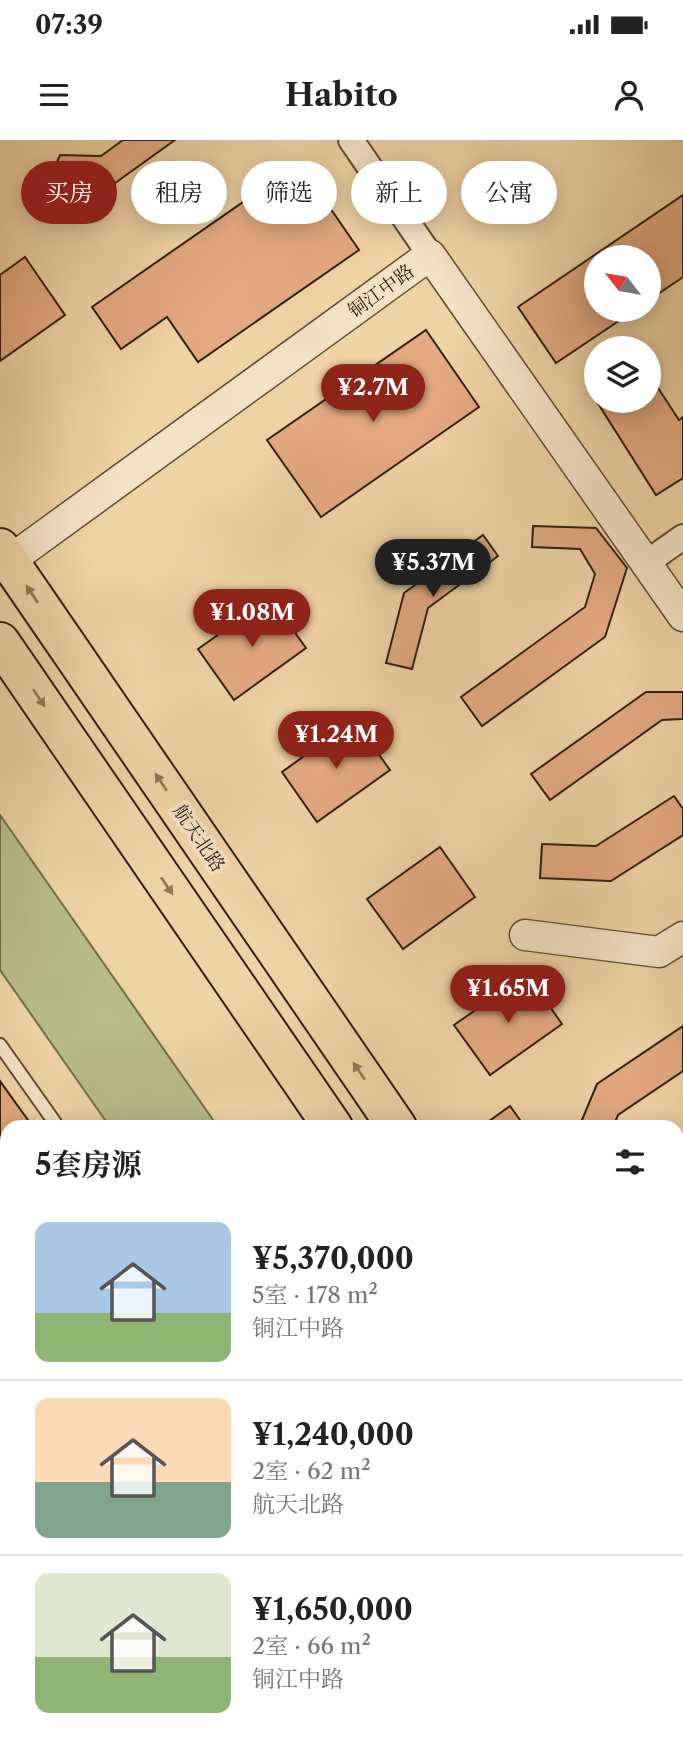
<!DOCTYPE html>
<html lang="zh">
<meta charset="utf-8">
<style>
body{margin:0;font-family:"Libre Caslon Text","Noto Serif SC",serif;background:#f2f2f2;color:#222;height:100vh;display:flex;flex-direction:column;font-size:26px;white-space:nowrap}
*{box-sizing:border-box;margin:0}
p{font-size:23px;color:#767676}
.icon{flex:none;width:38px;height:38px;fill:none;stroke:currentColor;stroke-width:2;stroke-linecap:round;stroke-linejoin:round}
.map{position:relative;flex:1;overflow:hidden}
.panel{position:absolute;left:0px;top:980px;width:684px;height:623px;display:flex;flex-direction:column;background:#fff;border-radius:21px 21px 0 0;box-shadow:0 4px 18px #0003}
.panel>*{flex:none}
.banner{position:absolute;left:21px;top:21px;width:642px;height:63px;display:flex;gap:14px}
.needle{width:46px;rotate:301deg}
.buttons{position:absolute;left:584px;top:105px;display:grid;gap:14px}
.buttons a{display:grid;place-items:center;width:77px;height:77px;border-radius:50%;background:#fff;box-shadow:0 4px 18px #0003;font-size:35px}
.price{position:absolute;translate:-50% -60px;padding:0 16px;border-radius:24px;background:#8f2418;color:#fff;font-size:23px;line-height:46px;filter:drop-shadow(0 2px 4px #0008)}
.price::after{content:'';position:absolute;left:50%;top:42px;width:21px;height:16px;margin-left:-10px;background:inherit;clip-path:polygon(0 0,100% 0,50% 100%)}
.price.on{background:#222;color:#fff}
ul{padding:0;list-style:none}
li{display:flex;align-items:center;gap:21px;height:175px;padding:0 35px}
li+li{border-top:2px solid #e0e0e0}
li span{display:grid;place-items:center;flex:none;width:196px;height:140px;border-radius:14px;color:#555}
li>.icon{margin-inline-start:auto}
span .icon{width:84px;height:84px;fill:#fffc;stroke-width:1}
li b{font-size:30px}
h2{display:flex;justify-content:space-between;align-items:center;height:84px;padding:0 35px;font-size:30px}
.pill{padding:0 24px;border-radius:32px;background:#fff;box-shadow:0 4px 18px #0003;font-size:24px;line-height:63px}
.pill.on{background:#8f2418;color:#fff}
.status{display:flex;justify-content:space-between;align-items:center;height:49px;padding:0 35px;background:#fff;direction:ltr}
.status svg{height:19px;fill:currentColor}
header{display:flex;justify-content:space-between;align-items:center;height:91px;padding:0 35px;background:#fff;font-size:32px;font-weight:700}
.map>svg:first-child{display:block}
.green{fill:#b8bc86;stroke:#726e49;stroke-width:2}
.building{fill:#e2aa7e;stroke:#2d1f0c;stroke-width:2}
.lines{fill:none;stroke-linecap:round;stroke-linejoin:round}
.service-casing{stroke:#5e4c32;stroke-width:16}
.minor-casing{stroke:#5e4c32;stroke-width:28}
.tertiary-casing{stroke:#5e4c32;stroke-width:33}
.primary-casing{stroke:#2d1f0c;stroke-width:42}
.service{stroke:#f5e2c3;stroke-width:12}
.minor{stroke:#f5e2c3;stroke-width:24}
.tertiary{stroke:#f5e2c3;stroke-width:30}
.primary{stroke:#efd3a3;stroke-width:38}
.oneway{fill:#8e7958}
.labels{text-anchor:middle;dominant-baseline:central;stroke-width:7;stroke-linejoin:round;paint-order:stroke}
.street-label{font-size:19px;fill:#2d1f0c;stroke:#f5e2c3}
</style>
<div class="status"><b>07:39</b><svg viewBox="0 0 49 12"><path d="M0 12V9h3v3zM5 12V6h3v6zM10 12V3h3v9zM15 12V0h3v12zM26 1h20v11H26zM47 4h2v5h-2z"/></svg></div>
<header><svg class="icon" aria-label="menu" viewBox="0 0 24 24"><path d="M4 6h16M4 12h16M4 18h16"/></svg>Habito<svg class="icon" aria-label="person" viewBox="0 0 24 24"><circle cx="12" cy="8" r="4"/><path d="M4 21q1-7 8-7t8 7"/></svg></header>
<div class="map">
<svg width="683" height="1603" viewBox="0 0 683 1603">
<rect width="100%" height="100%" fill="#efd3a3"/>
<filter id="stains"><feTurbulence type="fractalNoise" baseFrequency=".00286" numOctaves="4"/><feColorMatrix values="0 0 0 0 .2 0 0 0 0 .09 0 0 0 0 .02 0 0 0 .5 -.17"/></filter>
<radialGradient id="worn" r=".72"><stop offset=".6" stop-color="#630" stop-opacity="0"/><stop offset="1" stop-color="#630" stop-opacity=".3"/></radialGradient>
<g class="green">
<polygon points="0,675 218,987 110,987 0,830"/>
<polygon points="538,1596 643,1596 648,1603 543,1603"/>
</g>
<g class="building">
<polygon points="123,0 175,0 104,51 47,45 60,15 101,16"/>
<polygon points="299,23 359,110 198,222 167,177 121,209 92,167"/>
<polygon points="683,55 683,137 649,160 649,117 597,117 597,170 635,170 556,223 518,167"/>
<polygon points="25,117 65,175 0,221 0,135"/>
<polygon points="426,190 479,267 321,377 267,300"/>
<polygon points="649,234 679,280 683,277 683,338 656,355 592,254 597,251 597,261 649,261"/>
<polygon points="533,386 596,388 627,428 605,497 482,586 461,557 585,467 595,434 580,409 532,407"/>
<polygon points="483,395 498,416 428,468 412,529 386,523 404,453"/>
<polygon points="270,458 306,508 234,560 198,509"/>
<polygon points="646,552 683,552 683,579 662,580 550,660 531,634"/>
<polygon points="354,580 390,630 317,682 282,632"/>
<polygon points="674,656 683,669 683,695 611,741 540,738 542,704 596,706"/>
<polygon points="440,707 475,757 403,809 367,759"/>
<polygon points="527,834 562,884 490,935 454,885"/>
<polygon points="683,886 683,931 618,975 613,987 579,987 597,944"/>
<polygon points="0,941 33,987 7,987 7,1172 0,1177"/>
<polygon points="510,966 525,987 481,987"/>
<polygon points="683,1023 683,1072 677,1086 677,1027"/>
<polygon points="677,1256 683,1265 683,1297 677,1289"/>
<polygon points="7,1278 7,1596 60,1596 50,1603 0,1603 0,1283"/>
<polygon points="197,1596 459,1596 463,1603 187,1603"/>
</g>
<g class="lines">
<g class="service-casing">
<g id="service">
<polyline points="0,905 58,987"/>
<polyline points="0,1228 7,1223"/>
<polyline points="489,1596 494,1603"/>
<polyline points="111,1603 121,1596"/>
</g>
</g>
<g class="minor-casing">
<g id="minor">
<polyline points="351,0 430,115"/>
<polyline points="646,423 683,397"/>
</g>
</g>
<g class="tertiary-casing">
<g id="tertiary">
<polyline points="9,421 430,115 683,476"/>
<polyline points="525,795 659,812 683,797"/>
</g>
</g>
<g class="primary-casing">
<g id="primary">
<polyline points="0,408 397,987"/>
<polyline points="0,502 333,987"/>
<polyline points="677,1395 683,1404"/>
<polyline points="677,1489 683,1497"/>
</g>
</g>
<use href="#service" class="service"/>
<use href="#minor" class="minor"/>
<use href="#tertiary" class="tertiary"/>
<use href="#primary" class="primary"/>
</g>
<defs><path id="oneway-solid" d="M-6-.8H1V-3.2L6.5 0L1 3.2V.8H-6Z" transform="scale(1.75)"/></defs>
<g class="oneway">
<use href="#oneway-solid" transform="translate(32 454) rotate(-124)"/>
<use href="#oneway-solid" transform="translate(39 558) rotate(56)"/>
<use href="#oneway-solid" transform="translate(161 642) rotate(-124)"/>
<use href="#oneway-solid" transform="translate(167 746) rotate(56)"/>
<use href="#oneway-solid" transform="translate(359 931) rotate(-124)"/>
</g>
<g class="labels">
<g class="street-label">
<text transform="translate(381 151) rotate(-36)">铜江中路</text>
<text transform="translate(199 698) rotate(56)">航天北路</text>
</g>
</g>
<rect width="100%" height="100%" filter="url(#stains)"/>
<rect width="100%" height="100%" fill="url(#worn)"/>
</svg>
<div class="buttons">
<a><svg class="needle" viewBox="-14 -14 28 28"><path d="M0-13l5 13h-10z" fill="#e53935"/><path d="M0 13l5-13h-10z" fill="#767676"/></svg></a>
<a><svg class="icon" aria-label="layers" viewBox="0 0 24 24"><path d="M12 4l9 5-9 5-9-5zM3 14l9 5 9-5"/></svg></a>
</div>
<b class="price" style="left:373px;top:284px">¥2.7M</b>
<b class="price on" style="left:433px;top:459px">¥5.37M</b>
<b class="price" style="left:252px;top:509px">¥1.08M</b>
<b class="price" style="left:336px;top:631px">¥1.24M</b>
<b class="price" style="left:508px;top:885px">¥1.65M</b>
<div class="banner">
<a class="pill on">买房</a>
<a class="pill">租房</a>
<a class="pill">筛选</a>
<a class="pill">新上</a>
<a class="pill">公寓</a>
</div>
<section class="panel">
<h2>5套房源<svg class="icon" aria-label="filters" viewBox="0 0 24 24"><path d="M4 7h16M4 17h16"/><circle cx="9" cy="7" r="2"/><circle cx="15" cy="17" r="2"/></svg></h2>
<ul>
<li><span style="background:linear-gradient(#a9c7e8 65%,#8fb573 0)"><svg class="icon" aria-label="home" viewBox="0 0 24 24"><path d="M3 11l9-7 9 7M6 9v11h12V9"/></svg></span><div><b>¥5,370,000</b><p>5室 · 178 m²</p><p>铜江中路</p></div></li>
<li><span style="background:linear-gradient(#ffd9b3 60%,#7fa58c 0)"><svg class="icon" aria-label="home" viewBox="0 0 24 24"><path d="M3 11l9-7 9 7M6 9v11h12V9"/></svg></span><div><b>¥1,240,000</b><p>2室 · 62 m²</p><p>航天北路</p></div></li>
<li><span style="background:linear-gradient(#dfe7d0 60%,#8fb573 0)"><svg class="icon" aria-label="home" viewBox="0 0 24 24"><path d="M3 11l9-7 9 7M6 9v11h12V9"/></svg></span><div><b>¥1,650,000</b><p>2室 · 66 m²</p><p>铜江中路</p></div></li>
</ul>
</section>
</div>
